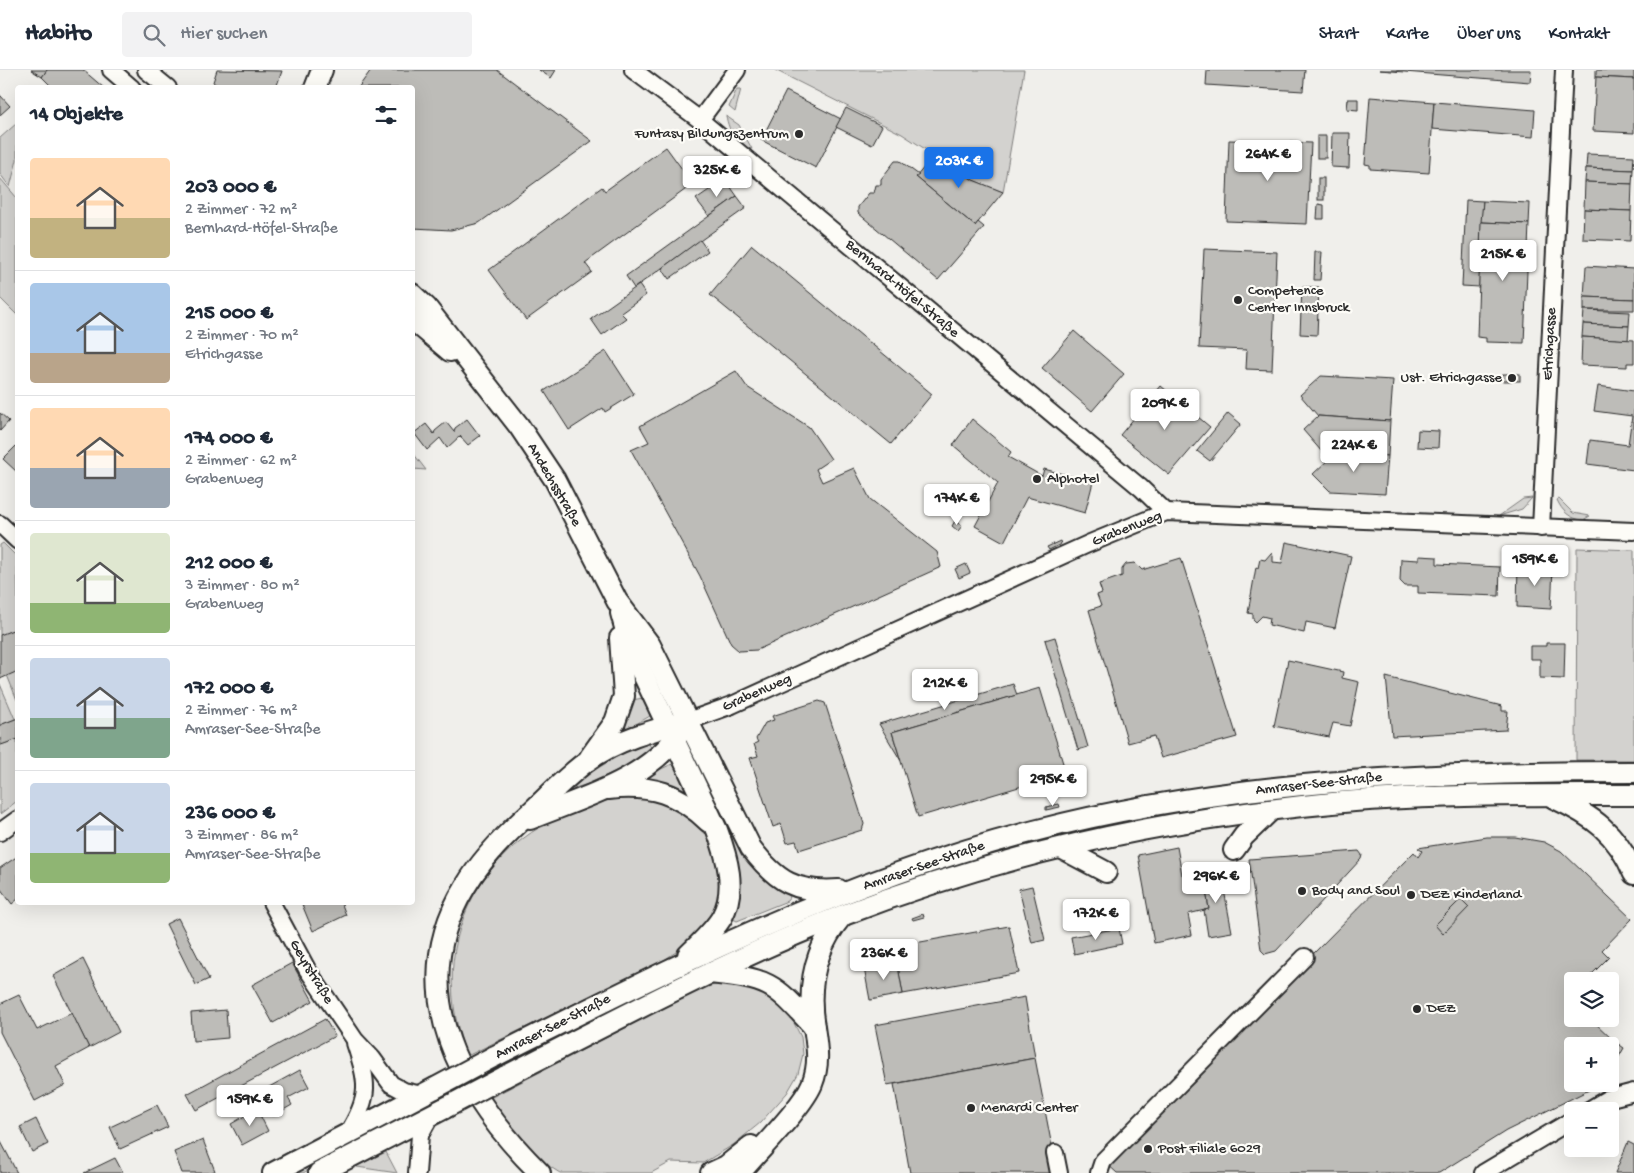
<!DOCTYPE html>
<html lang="de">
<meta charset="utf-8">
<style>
body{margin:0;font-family:"Gochi Hand",sans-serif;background:#f2f2f3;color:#1f2937;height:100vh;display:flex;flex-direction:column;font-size:19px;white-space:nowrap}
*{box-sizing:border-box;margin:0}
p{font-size:16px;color:#747a83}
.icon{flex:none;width:28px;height:28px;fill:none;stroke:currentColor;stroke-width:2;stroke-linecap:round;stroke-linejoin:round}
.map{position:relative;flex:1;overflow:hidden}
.side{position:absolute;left:15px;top:15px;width:400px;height:820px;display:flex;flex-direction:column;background:#fff;border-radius:5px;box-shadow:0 5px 20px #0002}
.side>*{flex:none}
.fabs{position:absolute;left:1564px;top:902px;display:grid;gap:10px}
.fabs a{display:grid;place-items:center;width:55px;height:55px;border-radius:5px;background:#fff;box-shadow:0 5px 20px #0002;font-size:25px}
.price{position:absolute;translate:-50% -42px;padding:0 11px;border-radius:5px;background:#fff;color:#222;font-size:16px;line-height:32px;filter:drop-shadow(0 1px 2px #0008)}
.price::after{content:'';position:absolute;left:50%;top:30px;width:15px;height:11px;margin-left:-8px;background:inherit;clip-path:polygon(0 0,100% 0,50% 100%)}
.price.active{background:#1a73e8;color:#fff}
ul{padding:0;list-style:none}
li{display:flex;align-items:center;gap:15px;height:125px;padding:0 15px}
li+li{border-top:1px solid #e0e1e3}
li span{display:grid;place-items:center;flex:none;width:140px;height:100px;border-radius:5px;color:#555}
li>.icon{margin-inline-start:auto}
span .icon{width:60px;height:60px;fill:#fffc;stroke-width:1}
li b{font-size:21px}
h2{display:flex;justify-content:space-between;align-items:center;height:60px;padding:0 15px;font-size:21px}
header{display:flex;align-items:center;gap:30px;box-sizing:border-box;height:70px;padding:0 25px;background:#fff;border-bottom:1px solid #e0e1e3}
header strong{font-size:24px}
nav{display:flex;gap:28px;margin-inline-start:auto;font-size:18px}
.search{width:350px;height:45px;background:#f2f2f3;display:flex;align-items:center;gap:12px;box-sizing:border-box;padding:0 18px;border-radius:5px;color:#747a83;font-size:19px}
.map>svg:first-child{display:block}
.green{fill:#d3d2cf;stroke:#7f7e7d}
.building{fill:#bdbcb8;stroke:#2b2b2b}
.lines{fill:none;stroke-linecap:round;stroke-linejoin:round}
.minor-casing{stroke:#2b2b2b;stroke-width:20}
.major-casing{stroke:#2b2b2b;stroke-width:24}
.minor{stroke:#fdfcf7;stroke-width:16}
.major{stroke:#fdfcf7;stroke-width:20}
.major-bridge-casing{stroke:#2b2b2b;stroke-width:24;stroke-linecap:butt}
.major-bridge{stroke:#fdfcf7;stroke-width:20}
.poi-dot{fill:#2b2b2b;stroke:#fdfcf7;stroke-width:2}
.labels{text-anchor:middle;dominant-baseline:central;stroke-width:4.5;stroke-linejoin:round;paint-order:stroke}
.poi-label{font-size:15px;fill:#2b2b2b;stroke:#fdfcf7;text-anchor:start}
.street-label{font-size:15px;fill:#2b2b2b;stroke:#fdfcf7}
</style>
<header>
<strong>Habito</strong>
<div class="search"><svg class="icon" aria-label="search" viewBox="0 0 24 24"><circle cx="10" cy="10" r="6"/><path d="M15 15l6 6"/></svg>Hier suchen</div>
<nav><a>Start</a><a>Karte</a><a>Über uns</a><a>Kontakt</a></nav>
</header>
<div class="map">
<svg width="1634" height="1103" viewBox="0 0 1634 1103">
<rect width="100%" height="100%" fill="#f0efeb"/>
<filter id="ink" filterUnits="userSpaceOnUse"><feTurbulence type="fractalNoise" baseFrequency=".02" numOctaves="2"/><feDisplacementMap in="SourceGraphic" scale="10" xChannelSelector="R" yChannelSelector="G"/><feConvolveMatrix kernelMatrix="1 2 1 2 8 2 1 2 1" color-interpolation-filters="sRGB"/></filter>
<g filter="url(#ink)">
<g class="green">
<polygon points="775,0 1024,0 1003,122 973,110 902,64"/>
<polygon points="737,19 741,19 735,42 729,37"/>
<path d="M726,46L739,55L752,79C736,76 729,61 726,46Z"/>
<polygon points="17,53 17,90 10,117 0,104 0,68"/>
<polygon points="0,108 17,128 17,245 0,228"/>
<polygon points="413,383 426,400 413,399"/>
<polygon points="1532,428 1522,439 1499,446 1523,429"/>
<path d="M1559,429L1573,443L1590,446L1583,450C1570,449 1562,441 1557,430Z"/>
<polygon points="3,473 17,487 18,558 0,565 0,475"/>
<polygon points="1577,478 1634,480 1634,690 1576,690"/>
<polygon points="17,601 17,630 7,605"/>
<polygon points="0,614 15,649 0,655"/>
<polygon points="643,628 650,646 622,662 632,630"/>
<polygon points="17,669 17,731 0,744 0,673 1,675"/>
<path d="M648,672L653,681L647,686L591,713L572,719C577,708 635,675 648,672Z"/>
<polygon points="672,694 678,698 687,723 649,713 648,705"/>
<path d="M704,704C717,729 735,776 752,796C760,805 788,823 790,827L787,831L737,851L733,849C735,836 740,824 740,811C740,773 716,739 699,706Z"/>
<polygon points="1634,711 1634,716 1200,741 757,871 627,932 499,999 498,995 612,936 811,844 945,797 1049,768 1163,743 1279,725 1449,714"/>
<path d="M644,726L679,735L710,765L723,808L716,841L685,876L664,890L467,986C415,853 506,733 644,726Z"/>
<polygon points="728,912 756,917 787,939 801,967 803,984 798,1004 787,1023 760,1053 733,1075 703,1093 671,1092 651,1103 560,1103 539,1090 514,1061 490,1028 702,918"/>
<polygon points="359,1069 361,1072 303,1103 294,1103"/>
<polygon points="386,1082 397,1103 357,1097 359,1095"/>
</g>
<g class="building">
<polygon points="31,0 47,0 42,7"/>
<polygon points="47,0 83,0 104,18 53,18 42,7"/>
<polygon points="217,0 282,1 276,18 220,18 213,12"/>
<polygon points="371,0 497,0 592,71 479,153 451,160 413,158 412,18 358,18"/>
<polygon points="539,0 556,0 551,8"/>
<polygon points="1207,0 1305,0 1303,21 1206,15"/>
<polygon points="1379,0 1531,0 1530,12"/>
<polygon points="1596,0 1634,0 1634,9 1596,7"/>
<polygon points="1596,7 1634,9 1634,63 1593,61"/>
<polygon points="786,21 841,49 816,98 761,70"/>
<polygon points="0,25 10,36 0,45"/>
<polygon points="1370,27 1434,32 1429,103 1370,99 1370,95 1365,94"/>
<polygon points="1348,29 1358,29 1358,40 1347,39"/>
<polygon points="1434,32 1535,40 1533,67 1432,59"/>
<polygon points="846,38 882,56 872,75 836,57"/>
<polygon points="1332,63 1350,63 1349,98 1331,97"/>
<rect x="1317" y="66" width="9" height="22"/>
<polygon points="1229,70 1311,73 1307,154 1226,151"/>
<polygon points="666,77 693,114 585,193 592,202 526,250 489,200 602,117 605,121"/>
<polygon points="935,84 973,110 1003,122 975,156 916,107"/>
<polygon points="1587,84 1634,86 1633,100 1586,98"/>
<polygon points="895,91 900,91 919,105 916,107 975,156 978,152 984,157 938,210 858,143 858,137 869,123 874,123 876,115 881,115 881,109"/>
<polygon points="1586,98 1633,100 1632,114 1585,112"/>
<rect x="1318" y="108" width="6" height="22"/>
<polygon points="725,109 737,126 709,146 696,129"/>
<polygon points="1585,112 1632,114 1631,141 1584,139"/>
<polygon points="737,126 746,138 634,218 626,206"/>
<polygon points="1466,130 1483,131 1479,217 1462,216"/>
<polygon points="1483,131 1530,133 1529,154 1481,152"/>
<polygon points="1318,134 1324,135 1324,149 1317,149"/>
<polygon points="1584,139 1631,141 1630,171 1583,169"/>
<polygon points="1481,152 1529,154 1524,273 1486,272 1486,268 1477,267"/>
<polygon points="700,170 708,181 669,209 662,198"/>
<polygon points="752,175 932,324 891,374 710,225"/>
<polygon points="1204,179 1277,182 1272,300 1246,299 1247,280 1199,278"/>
<polygon points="1315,182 1322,182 1320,210 1314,210"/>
<polygon points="1586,196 1634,199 1634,229 1584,227"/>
<polygon points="639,215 646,225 621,243 626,248 602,265 591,249"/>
<polygon points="1302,217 1319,217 1317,265 1300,264"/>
<polygon points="1584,227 1634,229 1634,240 1584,240"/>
<polygon points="1584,240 1630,242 1629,256 1583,254"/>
<polygon points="1583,254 1629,256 1628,270 1582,267"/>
<polygon points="1074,261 1124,304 1092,341 1042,298"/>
<polygon points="1582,267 1634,270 1634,293 1627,293 1627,297 1581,295"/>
<polygon points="606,281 634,324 605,342 603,338 569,360 544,321"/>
<polygon points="736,301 747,317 809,357 831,389 816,399 822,412 854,398 870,429 937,482 941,497 757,580 739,581 731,574 700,506 631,380 649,372 640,356"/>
<rect x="1503" y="304" width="17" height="7"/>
<polygon points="1321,306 1393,310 1390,351 1318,346 1300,325"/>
<polygon points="1161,316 1210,357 1169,405 1120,365"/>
<polygon points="1598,316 1634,321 1634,400 1587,394 1590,370 1628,375 1632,346 1594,341"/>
<polygon points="0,343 9,351 0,361"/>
<polygon points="1228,343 1241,354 1210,391 1197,381"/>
<polygon points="1318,346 1390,351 1388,386 1322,382 1303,360"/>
<polygon points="467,349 480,366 468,375 460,366 447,378 440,368 427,380 414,363 426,354 434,364 435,361 446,352 454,362 455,358"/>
<polygon points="972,349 1011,382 1008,387 1042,406 1044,399 1093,412 1085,443 1027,427 1004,472 975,456 998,413 953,375"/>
<polygon points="1418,360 1439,361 1438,378 1417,377"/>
<polygon points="18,374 18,403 3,389"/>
<polygon points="1322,382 1388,386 1385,424 1330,421 1313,404 1329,389"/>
<polygon points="955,451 962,456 958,461 952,456"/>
<polygon points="1060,471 1061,474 1049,480 1047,477"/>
<polygon points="1286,472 1351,486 1335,558 1306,552 1304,563 1269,555 1270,548 1262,546 1256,552 1253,549 1253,544 1248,543 1256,497 1258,498 1260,489 1265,490 1271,483 1273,486 1273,492 1282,493"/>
<polygon points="1419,486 1437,487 1437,494 1500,497 1499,526 1418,523 1418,516 1405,516 1400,511 1401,489 1419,490"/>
<polygon points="1181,488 1237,667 1161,688 1154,666 1128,673 1089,540 1101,536 1097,525 1102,523 1099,514 1122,506 1122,499 1126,494 1135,493 1142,500"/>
<polygon points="966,494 970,503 959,508 955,499"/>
<polygon points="1518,495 1553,497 1551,539 1517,537"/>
<polygon points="18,558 18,601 0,609 0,565"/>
<polygon points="1055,567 1088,677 1078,680 1045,570"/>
<polygon points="1546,573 1565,573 1564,609 1540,608 1540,589 1530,589 1530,576 1546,576"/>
<polygon points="1288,590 1343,602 1342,608 1359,612 1350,656 1333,653 1329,667 1274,656"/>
<polygon points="1386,607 1502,636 1502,641 1508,641 1506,660 1392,666"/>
<polygon points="1013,614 1017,625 892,662 901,691 879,654"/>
<polygon points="1040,618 1066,703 918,747 892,662"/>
<polygon points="819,631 825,633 864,754 862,760 799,780 796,771 787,773 781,754 773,757 750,688 758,686 754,674 758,672 756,669 765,653 774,650 772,646"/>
<polygon points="18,648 18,669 1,675 0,655"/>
<polygon points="1059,734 1060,737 1046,740 1046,737"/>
<polygon points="1487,767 1515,767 1544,772 1561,781 1632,849 1602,880 1609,887 1585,911 1572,911 1572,925 1569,928 1572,931 1572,949 1591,949 1614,971 1624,978 1610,1002 1610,976 1572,976 1572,1014 1597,1014 1593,1018 1506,1061 1439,1103 1117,1103 1106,1093 1414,782 1418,787 1422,781 1418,778"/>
<polygon points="1177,777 1182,805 1203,801 1209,839 1188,844 1192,865 1154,873 1138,785"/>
<polygon points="1359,781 1362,785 1361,789 1276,881 1265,884 1261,880 1249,789"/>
<polygon points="18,786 18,829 12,834 0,818 0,798"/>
<polygon points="1220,799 1232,862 1208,866 1204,840 1209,839 1203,801"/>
<polygon points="1032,816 1045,870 1032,873 1019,819"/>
<polygon points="1461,829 1469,837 1443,864 1435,855"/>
<polygon points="301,832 341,832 346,845 313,861"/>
<polygon points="923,844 924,847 913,850 912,848"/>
<polygon points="178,848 209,909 196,915 166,854"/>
<polygon points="1009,856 1019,903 903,924 895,882 915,873"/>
<polygon points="1119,858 1122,874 1074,884 1071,867"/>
<polygon points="83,889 119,962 89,978 53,906"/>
<polygon points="897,891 903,924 870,930 864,898"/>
<polygon points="292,893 313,931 273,953 252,915"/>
<polygon points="19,925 37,960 72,943 89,978 56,996 65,1015 35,1031 0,962 0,934"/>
<polygon points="1025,927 1035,988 887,1015 875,955"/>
<polygon points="226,940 228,968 193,971 191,943"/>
<polygon points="325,949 335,966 196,1040 187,1024"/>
<polygon points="1035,988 1057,1103 910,1103 894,1014"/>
<polygon points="300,1000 309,1017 288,1028 292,1035 273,1046 260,1022"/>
<polygon points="157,1035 168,1057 120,1079 110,1057"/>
<polygon points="257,1039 268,1061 242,1075 231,1054"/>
<polygon points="36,1049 48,1074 32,1082 20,1057"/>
<polygon points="0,1070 8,1085 17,1103 0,1103"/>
<polygon points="203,1070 215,1101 210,1103 182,1103 174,1082"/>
<polygon points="1628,1072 1634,1075 1634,1103 1615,1103"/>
<polygon points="115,1088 123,1103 84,1103"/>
</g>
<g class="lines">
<g class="minor-casing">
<g id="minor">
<polyline points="111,0 132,18"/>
<polyline points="146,0 168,18"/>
<polyline points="633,0 700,50 1141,418 1166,442"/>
<polyline points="700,50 737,0"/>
<polyline points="0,454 18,471"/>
<polyline points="1541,458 1564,0"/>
<polyline points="688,651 732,635 1088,474 1166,442 1634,461"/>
<polyline points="0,762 18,749"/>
<polyline points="271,832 307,899 355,970 372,988 391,1014 404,1021 422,1025"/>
<polyline points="1587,1041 1607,1029 1634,1022"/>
<path d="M348,1063C371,1026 368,1013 355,973"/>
<polyline points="1055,1083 1059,1103"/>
<polyline points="417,1103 420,1065 431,1045"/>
<polyline points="1099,1103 1103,1091 1305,887"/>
<polyline points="1483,1103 1572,1050"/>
</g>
</g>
<g class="major-casing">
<g id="major">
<polyline points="315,18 322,0"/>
<path d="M412,224L426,237L519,356L555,410L617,531L650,575L751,778C777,812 796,823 839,820"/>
<polyline points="412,249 450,281"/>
<path d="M621,543L631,579L717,760C727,787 737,819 722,847C714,861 699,874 688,885"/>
<polyline points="590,687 615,652 624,626 620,568"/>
<path d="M608,719C651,714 679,723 709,752"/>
<path d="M1554,728C1593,746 1617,763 1634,804"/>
<path d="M530,749C584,727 646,711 681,661"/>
<polyline points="1061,778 1106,802"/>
<polyline points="1234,780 1244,766 1271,740"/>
<path d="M710,903C771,909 773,913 814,957"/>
<path d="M493,987C668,899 843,810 1034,761C1230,710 1432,702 1634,702"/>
<path d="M504,1007C615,951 725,891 841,846C1001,784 1173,747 1343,732C1439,724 1538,725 1634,725"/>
<polyline points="273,1103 435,1018"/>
<polyline points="319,1103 445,1038"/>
<path d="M540,1103C463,1027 401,922 465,817C482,788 508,762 533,740C550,724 567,706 586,692C615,670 653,660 688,651"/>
<polyline points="711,1103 726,1096 751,1076"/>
<path d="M740,1103C758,1081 802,1038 812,1014C820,994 817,977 814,957C807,916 815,878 842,846"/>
</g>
</g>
<use href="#minor" class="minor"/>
<use href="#major" class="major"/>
<g class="major-bridge-casing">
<g id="major-bridge">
<polyline points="435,1018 493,987"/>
<polyline points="445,1038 504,1007"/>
</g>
</g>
<use href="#major-bridge" class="major-bridge"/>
</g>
</g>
<g class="poi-dot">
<circle cx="799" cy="64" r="5"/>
<circle cx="1238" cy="230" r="5"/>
<circle cx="1512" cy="308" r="5"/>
<circle cx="1037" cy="409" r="5"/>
<circle cx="1302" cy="821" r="5"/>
<circle cx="1411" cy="825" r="5"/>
<circle cx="1417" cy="939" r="5"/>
<circle cx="971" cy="1038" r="5"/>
<circle cx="1148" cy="1079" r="5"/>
</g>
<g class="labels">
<g class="poi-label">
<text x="789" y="64" text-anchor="end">Funtasy Bildungszentrum</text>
<text x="1248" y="221">Competence<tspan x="1248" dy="17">Center Innsbruck</tspan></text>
<text x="1502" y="308" text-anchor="end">Ust. Etrichgasse</text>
<text x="1047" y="409">Alphotel</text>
<text x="1312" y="821">Body and Soul</text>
<text x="1421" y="825">DEZ Kinderland</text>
<text x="1427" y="939">DEZ</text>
<text x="981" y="1038">Menardi Center</text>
<text x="1158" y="1079">Post Filiale 6029</text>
</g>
<g class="street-label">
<text transform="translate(902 219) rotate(40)">Bernhard-Höfel-Straße</text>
<text transform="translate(1550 274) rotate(-87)">Etrichgasse</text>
<text transform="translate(554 415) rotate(60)">Andechsstraße</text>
<text transform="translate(1127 459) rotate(-22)">Grabenweg</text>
<text transform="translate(757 623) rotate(-24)">Grabenweg</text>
<text transform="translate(1319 714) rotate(-6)">Amraser-See-Straße</text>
<text transform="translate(924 796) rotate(-19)">Amraser-See-Straße</text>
<text transform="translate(311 902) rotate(59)">Geyrstraße</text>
<text transform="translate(553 957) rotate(-27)">Amraser-See-Straße</text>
</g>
</g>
</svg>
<div class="fabs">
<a><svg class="icon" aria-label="layers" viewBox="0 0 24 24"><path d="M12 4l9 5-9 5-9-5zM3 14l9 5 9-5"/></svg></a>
<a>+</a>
<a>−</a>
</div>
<b class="price" style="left:1268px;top:112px">264K €</b>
<b class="price active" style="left:959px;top:119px">203K €</b>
<b class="price" style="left:717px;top:128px">325K €</b>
<b class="price" style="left:1503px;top:212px">215K €</b>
<b class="price" style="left:1165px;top:361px">209K €</b>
<b class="price" style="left:1354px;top:403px">224K €</b>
<b class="price" style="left:957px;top:456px">174K €</b>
<b class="price" style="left:1535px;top:517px">159K €</b>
<b class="price" style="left:945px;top:641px">212K €</b>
<b class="price" style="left:1053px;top:737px">295K €</b>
<b class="price" style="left:1216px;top:834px">296K €</b>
<b class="price" style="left:1096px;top:871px">172K €</b>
<b class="price" style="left:884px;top:911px">236K €</b>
<b class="price" style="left:250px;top:1057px">159K €</b>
<section class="side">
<h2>14 Objekte<svg class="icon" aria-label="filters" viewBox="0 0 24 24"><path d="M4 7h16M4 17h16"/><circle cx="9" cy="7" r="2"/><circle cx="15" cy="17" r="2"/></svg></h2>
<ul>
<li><span style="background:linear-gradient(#ffd9b3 60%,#c2b280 0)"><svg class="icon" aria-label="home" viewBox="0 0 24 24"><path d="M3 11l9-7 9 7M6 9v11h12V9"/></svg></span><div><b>203 000 €</b><p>2 Zimmer · 72 m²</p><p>Bernhard-Höfel-Straße</p></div></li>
<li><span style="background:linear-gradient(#a9c7e8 70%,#b9a48a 0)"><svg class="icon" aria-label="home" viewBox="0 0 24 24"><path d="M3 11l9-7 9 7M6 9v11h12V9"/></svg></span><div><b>215 000 €</b><p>2 Zimmer · 70 m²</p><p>Etrichgasse</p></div></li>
<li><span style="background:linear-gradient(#ffd9b3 60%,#9aa5b1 0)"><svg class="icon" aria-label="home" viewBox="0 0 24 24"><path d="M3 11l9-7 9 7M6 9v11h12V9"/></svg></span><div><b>174 000 €</b><p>2 Zimmer · 62 m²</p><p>Grabenweg</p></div></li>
<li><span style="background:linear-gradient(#dfe7d0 70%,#8fb573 0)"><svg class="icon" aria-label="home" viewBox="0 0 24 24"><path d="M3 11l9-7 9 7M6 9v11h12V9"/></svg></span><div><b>212 000 €</b><p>3 Zimmer · 80 m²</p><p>Grabenweg</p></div></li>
<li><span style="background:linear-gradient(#c9d6e8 60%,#7fa58c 0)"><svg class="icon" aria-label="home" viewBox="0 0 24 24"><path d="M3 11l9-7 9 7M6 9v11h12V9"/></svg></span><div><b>172 000 €</b><p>2 Zimmer · 76 m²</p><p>Amraser-See-Straße</p></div></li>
<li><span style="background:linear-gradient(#c9d6e8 70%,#8fb573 0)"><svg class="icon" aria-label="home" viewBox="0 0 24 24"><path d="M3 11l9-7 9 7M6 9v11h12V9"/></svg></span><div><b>236 000 €</b><p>3 Zimmer · 86 m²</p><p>Amraser-See-Straße</p></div></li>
</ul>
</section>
</div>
